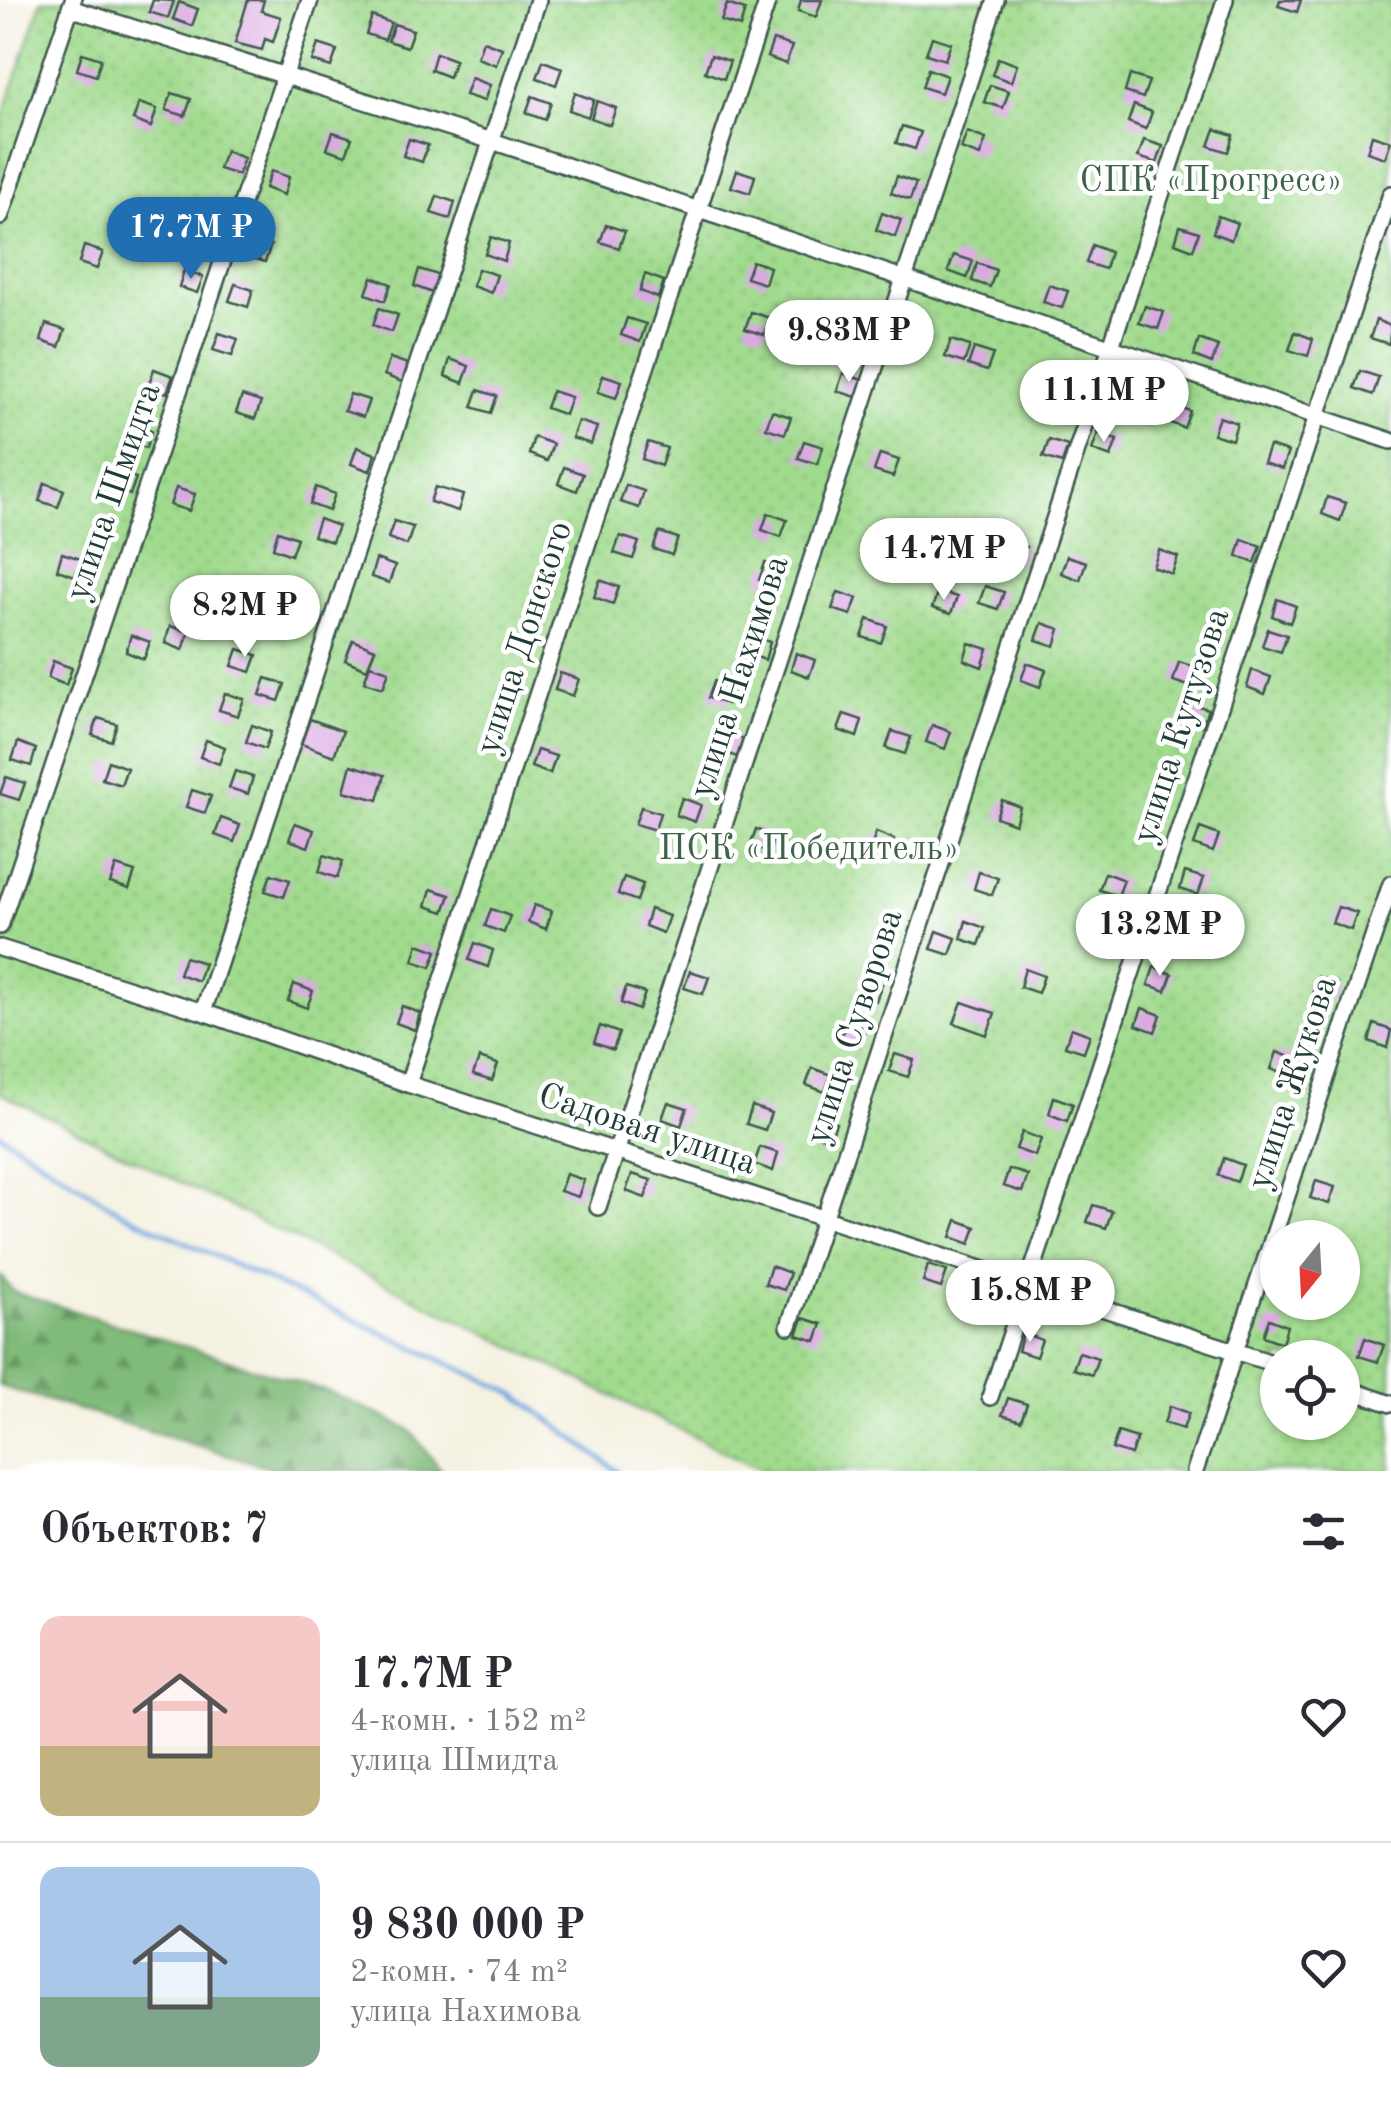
<!DOCTYPE html>
<html lang="ru">
<meta charset="utf-8">
<style>
body{margin:0;font-family:"Old Standard TT",serif;background:#f2f2f3;color:#2b2b33;height:100vh;display:flex;flex-direction:column;font-size:38px;white-space:nowrap}
*{box-sizing:border-box;margin:0}
p{font-size:32px;color:#7c7c81}
.icon{flex:none;width:55px;height:55px;fill:none;stroke:currentColor;stroke-width:2;stroke-linecap:round;stroke-linejoin:round}
.map{position:relative;height:1471px;overflow:hidden}
.drawer{display:flex;flex-direction:column;background:#fff;flex:1}
.drawer>*{flex:none}
.needle{width:65px;rotate:198deg}
.fabs{position:absolute;left:1260px;top:1220px;display:grid;gap:20px}
.fabs a{display:grid;place-items:center;width:100px;height:100px;border-radius:50%;background:#fff;box-shadow:0 2px 8px #0004;font-size:50px}
.price{position:absolute;translate:-50% -85px;padding:0 22px;border-radius:35px;background:#fff;color:#222;font-size:32px;line-height:65px;filter:drop-shadow(0 2px 5px #0008)}
.price::after{content:'';position:absolute;left:50%;top:60px;width:30px;height:22px;margin-left:-15px;background:inherit;clip-path:polygon(0 0,100% 0,50% 100%)}
.price.selected{background:#1f6fb2;color:#fff}
ul{padding:0;list-style:none}
li{display:flex;align-items:center;gap:30px;height:250px;padding:0 40px}
li+li{border-top:2px solid #e1e1e2}
li span{display:grid;place-items:center;flex:none;width:280px;height:200px;border-radius:20px;color:#555}
li>.icon{margin-inline-start:auto}
span .icon{width:120px;height:120px;fill:#fffc;stroke-width:1}
li b{font-size:42px}
h2{display:flex;justify-content:space-between;align-items:center;height:120px;padding:0 40px;font-size:42px}
.map>svg:first-child{display:block}
.forest{fill:url(#forest-firs);stroke:#507c56;stroke-width:2.5}
.park{fill:url(#park-dots);stroke:#608c61;stroke-width:2.5;fill-rule:evenodd}
.lines{fill:none;stroke-linecap:round;stroke-linejoin:round}
.stream{stroke:#73a7e0;stroke-width:5}
.building{fill:#dca8e3}
.minor-casing{stroke:#3f584e;stroke-width:20}
.minor{stroke:#fff;stroke-width:15}
.labels{text-anchor:middle;dominant-baseline:central;stroke-width:9;stroke-linejoin:round;paint-order:stroke}
.park-label{font-size:35px;fill:#40644a;stroke:#fff}
.street-label{font-size:35px;fill:#1f3d34;stroke:#fff}
</style>
<div class="map">
<svg width="1391" height="1471" viewBox="0 0 1391 1471">
<defs>
<pattern id="forest-firs" width="22" height="20" patternUnits="userSpaceOnUse" patternTransform="scale(2.5)"><rect width="22" height="20" fill="#80bb79"/><path d="M5 1l3.5 6h-7zM16 11l3.5 6h-7z" fill="#689964"/></pattern>
<pattern id="park-dots" width="8" height="8" patternUnits="userSpaceOnUse" patternTransform="scale(2.5)"><rect width="8" height="8" fill="#a1db8e"/><path d="M2 2h.1M6 6h.1" fill="none" stroke="#8abd7b" stroke-width="1.8" stroke-linecap="round"/></pattern>
</defs>
<rect width="100%" height="100%" fill="#fff"/>
<filter id="ink" filterUnits="userSpaceOnUse"><feTurbulence type="fractalNoise" baseFrequency=".01" numOctaves="2"/><feDisplacementMap in="SourceGraphic" scale="20" xChannelSelector="R" yChannelSelector="G"/><feConvolveMatrix kernelMatrix="1 2 1 2 8 2 1 2 1" color-interpolation-filters="sRGB"/></filter>
<filter id="wash" filterUnits="userSpaceOnUse"><feTurbulence type="fractalNoise" baseFrequency=".0048" numOctaves="4" result="noise"/><feDisplacementMap in="SourceGraphic" scale="40" xChannelSelector="R" yChannelSelector="G"/><feGaussianBlur stdDeviation="2.25" result="paint"/><feColorMatrix in="noise" values="0 0 0 0 0 0 0 0 0 0 0 0 0 0 0 0 0 1.4 0 .05"/><feComposite in="paint" operator="in"/></filter>
<g filter="url(#wash)">
<rect width="100%" height="100%" fill="#f5f2e2"/>
<polygon class="forest" points="0,1275 14,1292 332,1393 409,1429 442,1471 282,1471 0,1386"/>
<path class="park" d="M42,0H1391V1471H764L0,1093V125ZM1278,1238H1342V1302H1278ZM1278,1358H1342V1422H1278Z"/>
<g class="lines">
<polyline class="stream" points="0,1134 122,1213 515,1394 617,1471"/>
</g>
<g id="blocks">
<g class="building">
<polygon points="153,0 174,1 168,18 149,12"/>
<polygon points="248,0 264,0 261,11 281,17 273,42 265,39 262,50 235,43"/>
<polygon points="801,0 822,0 816,17 798,11"/>
<polygon points="1280,0 1301,0 1297,12 1278,6"/>
<polygon points="179,2 198,9 192,26 173,19"/>
<polygon points="727,4 745,10 740,27 721,21"/>
<polygon points="372,16 391,23 385,40 366,34"/>
<polygon points="394,24 413,30 407,47 388,41"/>
<polygon points="932,37 951,43 945,60 926,54"/>
<polygon points="773,40 792,46 786,64 767,57"/>
<polygon points="483,41 502,48 496,65 477,58"/>
<polygon points="318,44 337,50 331,67 312,61"/>
<polygon points="82,53 101,59 96,76 77,70"/>
<polygon points="436,53 455,60 449,77 431,70"/>
<polygon points="711,55 730,61 724,79 705,72"/>
<polygon points="998,58 1017,65 1011,82 992,75"/>
<polygon points="543,61 562,68 556,85 537,78"/>
<polygon points="928,69 947,76 941,93 922,87"/>
<polygon points="1130,75 1149,81 1143,98 1125,92"/>
<polygon points="471,78 490,85 484,101 465,95"/>
<polygon points="990,85 1009,91 1003,108 984,102"/>
<polygon points="172,93 191,99 185,116 166,110"/>
<polygon points="575,93 594,100 588,117 569,110"/>
<polygon points="532,96 551,103 545,120 526,113"/>
<polygon points="597,101 616,108 610,125 591,118"/>
<polygon points="139,103 157,109 151,127 133,120"/>
<polygon points="1134,105 1152,112 1146,129 1128,122"/>
<polygon points="902,126 921,132 915,149 896,143"/>
<polygon points="1215,129 1233,135 1228,152 1209,146"/>
<polygon points="333,132 352,138 346,155 327,149"/>
<polygon points="967,132 986,139 980,156 961,149"/>
<polygon points="1372,135 1391,141 1385,158 1367,152"/>
<polygon points="409,139 428,145 422,162 403,156"/>
<polygon points="1144,140 1163,146 1157,163 1138,157"/>
<polygon points="225,151 244,158 238,175 219,169"/>
<polygon points="737,170 755,176 750,193 731,187"/>
<polygon points="271,171 289,177 284,195 265,188"/>
<polygon points="897,176 916,183 910,200 891,193"/>
<polygon points="437,196 455,202 450,219 431,213"/>
<polygon points="882,213 901,220 895,237 876,230"/>
<polygon points="1218,216 1237,223 1231,240 1213,233"/>
<polygon points="606,225 625,231 619,248 600,242"/>
<polygon points="199,226 217,233 211,250 193,243"/>
<polygon points="1180,226 1199,232 1193,250 1175,243"/>
<polygon points="491,237 509,243 504,261 485,254"/>
<polygon points="252,239 271,245 265,262 246,256"/>
<polygon points="1092,245 1110,252 1105,269 1086,263"/>
<polygon points="84,246 103,252 97,269 79,263"/>
<polygon points="954,255 973,261 967,278 948,271"/>
<polygon points="752,261 770,267 765,284 746,278"/>
<polygon points="977,263 996,270 990,287 972,281"/>
<polygon points="419,269 438,275 432,293 414,286"/>
<polygon points="478,269 497,275 491,293 472,286"/>
<polygon points="184,270 203,277 197,293 179,287"/>
<polygon points="645,274 664,281 658,298 640,291"/>
<polygon points="372,277 391,284 385,301 366,294"/>
<polygon points="235,284 253,290 248,307 229,301"/>
<polygon points="1049,285 1068,291 1062,308 1043,302"/>
<polygon points="1145,306 1164,312 1158,329 1139,323"/>
<polygon points="379,308 398,315 392,332 373,325"/>
<polygon points="751,312 770,318 764,335 745,329"/>
<polygon points="627,318 646,324 640,342 621,335"/>
<polygon points="1376,320 1391,326 1389,344 1370,338"/>
<polygon points="778,321 797,328 791,345 773,339"/>
<polygon points="46,324 65,330 59,347 41,341"/>
<polygon points="1295,332 1313,339 1308,356 1289,350"/>
<polygon points="219,333 238,339 232,356 213,350"/>
<polygon points="1199,339 1218,346 1212,363 1194,356"/>
<polygon points="951,340 970,346 964,363 945,357"/>
<polygon points="974,348 993,354 987,371 968,365"/>
<polygon points="390,358 408,364 402,382 384,375"/>
<polygon points="450,359 469,366 463,383 445,376"/>
<polygon points="154,369 173,376 167,393 148,386"/>
<polygon points="1066,371 1084,377 1078,395 1060,388"/>
<polygon points="1360,371 1379,377 1373,395 1354,388"/>
<polygon points="843,373 862,380 856,397 837,391"/>
<polygon points="603,375 622,381 616,398 598,392"/>
<polygon points="478,390 497,396 491,413 472,407"/>
<polygon points="552,391 571,397 565,415 546,408"/>
<polygon points="350,394 369,400 363,417 344,411"/>
<polygon points="1044,395 1062,401 1057,418 1038,411"/>
<polygon points="242,396 261,402 255,419 236,413"/>
<polygon points="1171,404 1190,411 1184,428 1165,421"/>
<polygon points="772,411 791,417 785,434 766,428"/>
<polygon points="1219,417 1237,423 1232,440 1213,434"/>
<polygon points="578,421 597,427 591,444 572,438"/>
<polygon points="133,425 152,431 146,448 127,442"/>
<polygon points="1098,433 1117,440 1111,457 1092,450"/>
<polygon points="534,437 553,444 547,461 529,454"/>
<polygon points="1049,440 1068,446 1062,463 1043,457"/>
<polygon points="804,441 823,447 817,464 798,458"/>
<polygon points="648,442 667,448 661,466 642,459"/>
<polygon points="1269,446 1288,452 1282,469 1263,463"/>
<polygon points="357,447 375,454 370,471 351,464"/>
<polygon points="880,454 899,460 893,477 874,471"/>
<polygon points="564,467 583,474 577,491 558,484"/>
<polygon points="117,471 136,478 130,495 111,488"/>
<polygon points="45,483 64,490 58,507 39,501"/>
<polygon points="626,485 644,491 639,508 620,502"/>
<polygon points="316,487 335,494 329,511 310,504"/>
<polygon points="435,487 463,495 458,511 430,502"/>
<polygon points="176,488 195,494 189,511 170,505"/>
<polygon points="1327,497 1346,503 1340,521 1322,514"/>
<polygon points="768,513 787,520 781,537 762,530"/>
<polygon points="319,519 338,526 332,542 313,536"/>
<polygon points="394,521 413,527 407,545 388,538"/>
<polygon points="278,531 297,538 291,555 273,548"/>
<polygon points="659,532 678,538 672,555 653,549"/>
<polygon points="620,536 639,542 633,559 614,553"/>
<polygon points="1242,539 1261,546 1255,563 1237,556"/>
<polygon points="1007,541 1026,547 1020,564 1002,558"/>
<polygon points="1159,550 1178,557 1172,574 1153,567"/>
<polygon points="62,553 81,559 75,576 57,570"/>
<polygon points="1067,556 1086,562 1080,580 1061,573"/>
<polygon points="376,559 395,566 389,583 371,577"/>
<polygon points="765,563 784,569 778,586 759,580"/>
<polygon points="600,580 619,587 613,604 594,597"/>
<polygon points="985,586 1004,592 998,609 979,603"/>
<polygon points="938,591 957,597 951,614 932,608"/>
<polygon points="838,592 857,598 851,615 832,609"/>
<polygon points="1277,599 1296,606 1290,623 1272,616"/>
<polygon points="868,619 887,626 881,643 862,637"/>
<polygon points="1042,623 1060,629 1055,646 1036,640"/>
<polygon points="170,626 189,632 183,650 165,643"/>
<polygon points="1268,629 1287,635 1281,652 1262,646"/>
<polygon points="131,635 150,642 144,659 126,652"/>
<polygon points="752,636 770,642 765,660 746,653"/>
<polygon points="353,640 375,649 367,669 345,660"/>
<polygon points="969,643 988,649 982,667 964,660"/>
<polygon points="238,649 257,655 251,672 232,666"/>
<polygon points="796,653 815,660 809,677 791,670"/>
<polygon points="53,661 72,668 66,685 48,678"/>
<polygon points="1179,662 1207,671 1201,690 1173,681"/>
<polygon points="1027,663 1046,670 1040,687 1021,680"/>
<polygon points="370,665 389,671 383,688 364,682"/>
<polygon points="1252,670 1271,677 1265,694 1247,687"/>
<polygon points="560,673 579,679 573,696 555,690"/>
<polygon points="266,678 285,684 279,701 260,695"/>
<polygon points="714,681 733,687 727,704 708,698"/>
<polygon points="225,693 244,699 238,716 219,710"/>
<polygon points="1189,703 1208,709 1202,726 1183,720"/>
<polygon points="844,714 862,720 857,737 838,730"/>
<polygon points="98,718 117,724 111,741 92,735"/>
<polygon points="310,719 343,731 334,756 301,744"/>
<polygon points="252,725 271,732 265,749 246,742"/>
<polygon points="932,725 951,732 945,749 926,742"/>
<polygon points="892,731 911,737 905,754 886,748"/>
<polygon points="724,733 743,739 737,757 718,750"/>
<polygon points="206,740 225,747 219,764 200,757"/>
<polygon points="18,742 36,749 31,766 12,760"/>
<polygon points="537,750 556,756 550,774 531,767"/>
<polygon points="108,761 127,768 121,785 102,779"/>
<polygon points="351,765 385,775 378,800 344,791"/>
<polygon points="235,771 253,777 248,794 229,788"/>
<polygon points="6,777 25,783 19,800 0,794"/>
<polygon points="192,790 211,796 205,813 186,807"/>
<polygon points="682,798 701,805 695,822 676,815"/>
<polygon points="1002,800 1020,807 1015,824 996,817"/>
<polygon points="641,807 660,813 655,830 635,824"/>
<polygon points="221,818 240,825 234,842 215,835"/>
<polygon points="295,823 314,830 308,847 289,840"/>
<polygon points="1200,828 1219,835 1213,852 1194,845"/>
<polygon points="756,829 774,836 769,853 750,846"/>
<polygon points="876,832 894,839 889,856 870,850"/>
<polygon points="324,855 343,861 337,878 319,872"/>
<polygon points="116,866 135,872 129,889 110,883"/>
<polygon points="979,872 998,878 992,895 974,889"/>
<polygon points="1185,872 1204,878 1198,895 1180,889"/>
<polygon points="1105,873 1124,880 1118,896 1099,890"/>
<polygon points="271,874 290,880 284,897 265,891"/>
<polygon points="624,877 643,884 637,901 618,894"/>
<polygon points="431,889 450,895 444,912 426,906"/>
<polygon points="534,905 552,911 546,929 528,922"/>
<polygon points="1338,907 1357,913 1351,930 1332,923"/>
<polygon points="491,909 510,916 504,933 485,926"/>
<polygon points="650,909 669,916 663,933 645,926"/>
<polygon points="1203,914 1222,921 1216,938 1197,931"/>
<polygon points="966,921 985,928 979,945 961,939"/>
<polygon points="937,931 956,938 950,955 931,949"/>
<polygon points="475,943 493,950 488,967 469,960"/>
<polygon points="418,944 437,951 431,967 413,961"/>
<polygon points="185,957 204,963 198,981 179,974"/>
<polygon points="1154,967 1172,974 1166,991 1148,985"/>
<polygon points="1025,969 1044,976 1038,993 1020,987"/>
<polygon points="690,971 709,977 703,994 684,988"/>
<polygon points="863,977 882,984 876,1001 857,994"/>
<polygon points="1318,977 1337,983 1331,1001 1313,994"/>
<polygon points="294,984 313,991 307,1008 288,1001"/>
<polygon points="626,987 645,993 639,1010 621,1003"/>
<polygon points="962,1002 995,1013 987,1035 954,1023"/>
<polygon points="402,1006 420,1013 415,1030 396,1023"/>
<polygon points="1142,1008 1161,1015 1155,1032 1136,1025"/>
<polygon points="846,1022 865,1029 859,1046 840,1040"/>
<polygon points="1374,1024 1391,1030 1387,1048 1369,1041"/>
<polygon points="600,1026 619,1033 613,1050 594,1043"/>
<polygon points="1071,1028 1090,1035 1084,1052 1065,1046"/>
<polygon points="1277,1052 1295,1059 1289,1076 1271,1069"/>
<polygon points="895,1054 914,1060 908,1077 889,1071"/>
<polygon points="479,1058 498,1064 492,1081 473,1075"/>
<polygon points="812,1068 831,1075 825,1092 806,1085"/>
<polygon points="1054,1097 1073,1104 1067,1121 1049,1114"/>
<polygon points="668,1102 687,1108 681,1126 662,1119"/>
<polygon points="752,1106 771,1113 765,1130 746,1124"/>
<polygon points="817,1116 836,1123 830,1140 812,1133"/>
<polygon points="1022,1132 1041,1139 1035,1156 1016,1149"/>
<polygon points="760,1147 778,1153 773,1171 754,1164"/>
<polygon points="1224,1158 1243,1165 1237,1182 1218,1175"/>
<polygon points="1009,1169 1028,1175 1022,1192 1003,1186"/>
<polygon points="566,1174 584,1180 578,1197 560,1191"/>
<polygon points="632,1174 651,1180 645,1198 626,1191"/>
<polygon points="1316,1181 1335,1187 1329,1204 1310,1198"/>
<polygon points="1093,1205 1112,1211 1106,1228 1087,1222"/>
<polygon points="957,1220 976,1227 970,1244 951,1237"/>
<polygon points="928,1265 947,1271 941,1288 923,1282"/>
<polygon points="771,1266 790,1273 784,1290 765,1284"/>
<polygon points="803,1318 822,1324 816,1341 797,1335"/>
<polygon points="1269,1319 1287,1326 1282,1343 1263,1336"/>
<polygon points="1023,1333 1042,1340 1036,1357 1018,1351"/>
<polygon points="1365,1338 1384,1345 1378,1362 1359,1356"/>
<polygon points="1079,1352 1098,1358 1092,1375 1073,1369"/>
<polygon points="1008,1398 1027,1404 1021,1421 1002,1415"/>
<polygon points="1170,1406 1189,1413 1183,1429 1164,1423"/>
<polygon points="1118,1432 1137,1438 1131,1455 1112,1449"/>
</g>
</g>
</g>
<g filter="url(#ink)">
<use href="#blocks" fill-opacity="0" stroke="#3f584e" stroke-width="2.5"/>
<g class="lines">
<g class="minor-casing">
<g id="minor">
<polyline points="70,8 492,141 1391,441"/>
<polyline points="0,217 73,0"/>
<polyline points="0,926 310,0"/>
<polyline points="0,948 203,1012 408,1084 1278,1365"/>
<polyline points="203,1012 538,0"/>
<polyline points="408,1084 768,0"/>
<polyline points="598,1207 996,0"/>
<polyline points="789,1326 1225,0"/>
<polyline points="1342,1387 1391,1404"/>
<polyline points="990,1397 1391,194"/>
<polyline points="1195,1471 1391,884"/>
</g>
</g>
<use href="#minor" class="minor"/>
</g>
</g>
<g class="labels">
<g class="park-label">
<text x="1211" y="181">СПК «Прогресс»</text>
<text x="809" y="849">ПСК «Победитель»</text>
</g>
<g class="street-label">
<text transform="translate(114 492) rotate(-71)">улица Шмидта</text>
<text transform="translate(525 638) rotate(-72)">улица Донского</text>
<text transform="translate(740 677) rotate(-72)">улица Нахимова</text>
<text transform="translate(1182 726) rotate(-72)">улица Кутузова</text>
<text transform="translate(855 1027) rotate(-72)">улица Суворова</text>
<text transform="translate(1293 1083) rotate(-72)">улица Жукова</text>
<text transform="translate(647 1130) rotate(18)">Садовая улица</text>
</g>
</g>
</svg>
<div class="fabs">
<a><svg class="needle" viewBox="-14 -14 28 28"><path d="M0-13l5 13h-10z" fill="#e53935"/><path d="M0 13l5-13h-10z" fill="#7c7c81"/></svg></a>
<a><svg class="icon" aria-label="locate" viewBox="0 0 24 24"><circle cx="12" cy="12" r="6"/><path d="M12 2v4M12 18v4M2 12h4M18 12h4"/></svg></a>
</div>
<b class="price selected" style="left:191px;top:282px">17.7M ₽</b>
<b class="price" style="left:849px;top:385px">9.83M ₽</b>
<b class="price" style="left:1104px;top:445px">11.1M ₽</b>
<b class="price" style="left:944px;top:603px">14.7M ₽</b>
<b class="price" style="left:245px;top:660px">8.2M ₽</b>
<b class="price" style="left:1160px;top:979px">13.2M ₽</b>
<b class="price" style="left:1030px;top:1345px">15.8M ₽</b>
</div>
<section class="drawer">
<h2>Объектов: 7<svg class="icon" aria-label="filters" viewBox="0 0 24 24"><path d="M4 7h16M4 17h16"/><circle cx="9" cy="7" r="2"/><circle cx="15" cy="17" r="2"/></svg></h2>
<ul>
<li><span style="background:linear-gradient(#f6c9c9 65%,#c2b280 0)"><svg class="icon" aria-label="home" viewBox="0 0 24 24"><path d="M3 11l9-7 9 7M6 9v11h12V9"/></svg></span><div><b>17.7M ₽</b><p>4-комн. · 152 m²</p><p>улица Шмидта</p></div><svg class="icon" aria-label="heart" viewBox="0 0 24 24"><path d="M12 20l-8-8c-3-5 5-10 8-4 3-6 11-1 8 4z"/></svg></li>
<li><span style="background:linear-gradient(#a9c7e8 65%,#7fa58c 0)"><svg class="icon" aria-label="home" viewBox="0 0 24 24"><path d="M3 11l9-7 9 7M6 9v11h12V9"/></svg></span><div><b>9 830 000 ₽</b><p>2-комн. · 74 m²</p><p>улица Нахимова</p></div><svg class="icon" aria-label="heart" viewBox="0 0 24 24"><path d="M12 20l-8-8c-3-5 5-10 8-4 3-6 11-1 8 4z"/></svg></li>
</ul>
</section>
